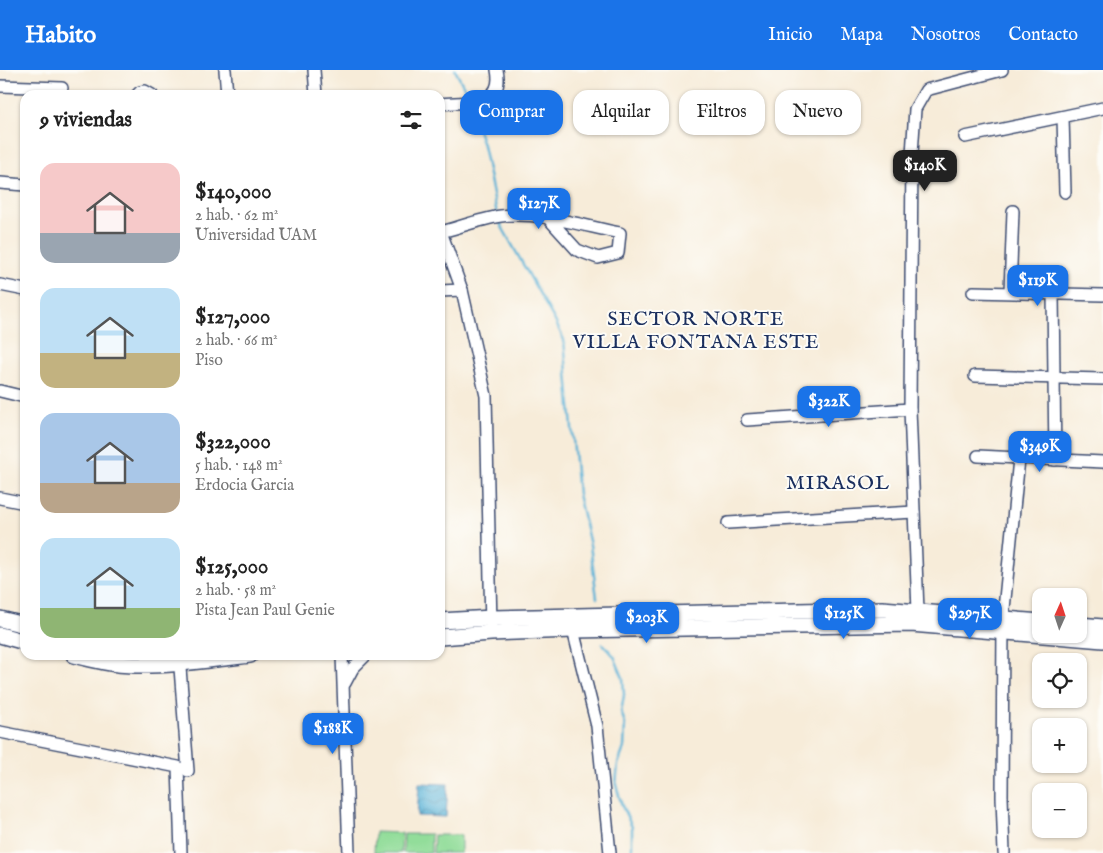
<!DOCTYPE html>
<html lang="es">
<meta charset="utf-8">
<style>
body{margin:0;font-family:"IM FELL English",serif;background:#f2f2f2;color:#222;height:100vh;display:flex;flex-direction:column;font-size:19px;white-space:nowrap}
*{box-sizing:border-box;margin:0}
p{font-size:16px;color:#767676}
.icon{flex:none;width:28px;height:28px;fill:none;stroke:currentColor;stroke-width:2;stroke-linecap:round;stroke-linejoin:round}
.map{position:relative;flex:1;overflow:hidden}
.drawer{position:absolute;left:20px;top:20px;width:425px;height:570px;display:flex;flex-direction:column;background:#fff;border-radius:15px;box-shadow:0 1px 4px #0004}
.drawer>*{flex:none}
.banner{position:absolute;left:460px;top:20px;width:475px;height:45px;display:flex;gap:10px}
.needle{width:32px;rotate:3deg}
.fabs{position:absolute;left:1032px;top:518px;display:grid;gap:10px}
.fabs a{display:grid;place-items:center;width:55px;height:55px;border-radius:10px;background:#fff;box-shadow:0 1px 4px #0004;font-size:25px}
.price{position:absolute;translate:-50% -42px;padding:0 11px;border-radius:10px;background:#1a73e8;color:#fff;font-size:16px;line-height:32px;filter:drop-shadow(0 1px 2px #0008)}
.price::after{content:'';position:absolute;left:50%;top:30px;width:15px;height:11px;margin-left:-8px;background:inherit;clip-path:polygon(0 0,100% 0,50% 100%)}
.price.on{background:#222;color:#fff}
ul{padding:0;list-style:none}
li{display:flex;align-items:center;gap:15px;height:125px;padding:0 20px}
li span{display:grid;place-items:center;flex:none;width:140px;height:100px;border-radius:15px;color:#555}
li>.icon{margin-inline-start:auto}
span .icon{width:60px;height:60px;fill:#fffc;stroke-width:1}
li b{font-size:21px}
h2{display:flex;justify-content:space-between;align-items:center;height:60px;padding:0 20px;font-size:21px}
.tag{padding:0 18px;border-radius:15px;background:#fff;box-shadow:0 1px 4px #0004;font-size:18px;line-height:45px}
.tag.on{background:#1a73e8;color:#fff}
header{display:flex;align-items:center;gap:30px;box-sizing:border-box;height:70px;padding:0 25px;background:#1a73e8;color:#fff}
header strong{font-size:24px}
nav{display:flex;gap:28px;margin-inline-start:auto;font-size:18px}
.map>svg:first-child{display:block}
.green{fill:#92dd9a;stroke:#56867c}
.water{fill:url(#water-waves);stroke:#3a709a}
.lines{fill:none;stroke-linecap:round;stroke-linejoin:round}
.stream{stroke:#5ab2d7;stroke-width:2.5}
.minor-casing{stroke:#3c4b70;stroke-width:14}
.major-casing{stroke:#3c4b70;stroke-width:18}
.minor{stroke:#fff;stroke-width:11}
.major{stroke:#fff;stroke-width:15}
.labels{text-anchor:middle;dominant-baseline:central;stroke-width:4;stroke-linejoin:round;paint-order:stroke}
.neighbourhood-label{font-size:20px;letter-spacing:1px;fill:#1b2f5e;stroke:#fdfcf7}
</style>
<header>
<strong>Habito</strong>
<nav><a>Inicio</a><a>Mapa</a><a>Nosotros</a><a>Contacto</a></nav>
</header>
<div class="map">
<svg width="1103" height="783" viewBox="0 0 1103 783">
<defs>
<pattern id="water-waves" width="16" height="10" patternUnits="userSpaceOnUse" patternTransform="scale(1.25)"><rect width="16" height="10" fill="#5ab2d7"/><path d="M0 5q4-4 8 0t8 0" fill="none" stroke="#4a91b2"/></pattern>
</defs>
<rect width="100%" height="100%" fill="#fdfcf7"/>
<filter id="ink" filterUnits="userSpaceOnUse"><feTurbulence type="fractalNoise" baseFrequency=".02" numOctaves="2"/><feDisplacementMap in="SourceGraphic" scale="10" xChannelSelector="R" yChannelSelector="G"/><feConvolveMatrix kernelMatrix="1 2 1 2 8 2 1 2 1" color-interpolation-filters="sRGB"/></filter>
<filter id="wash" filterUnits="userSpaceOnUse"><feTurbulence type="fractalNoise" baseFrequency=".0096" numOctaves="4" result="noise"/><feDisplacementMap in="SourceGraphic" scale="20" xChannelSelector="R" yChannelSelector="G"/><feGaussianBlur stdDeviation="1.12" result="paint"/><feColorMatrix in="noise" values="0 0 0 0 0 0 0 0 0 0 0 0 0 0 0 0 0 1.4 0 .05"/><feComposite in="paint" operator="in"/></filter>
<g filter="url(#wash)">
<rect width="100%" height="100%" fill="#f7ecd9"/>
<g class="green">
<polygon points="375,762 402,763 401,783 374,783"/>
<polygon points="404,764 431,764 431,783 403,783"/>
<polygon points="434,765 461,765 461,783 433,783"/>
</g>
<polygon class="water" points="419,713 448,714 446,747 417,746"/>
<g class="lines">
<g class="stream">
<polyline points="455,0 465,19 468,28"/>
<polyline points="470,36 483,75 497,144"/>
<polyline points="499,149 502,157 555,251 564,270 578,424 590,475 597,528"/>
<polyline points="603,574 614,586 623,608 624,625 621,642 625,653 624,678 618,694 616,715 622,736 632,757 632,783"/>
</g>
</g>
</g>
<g filter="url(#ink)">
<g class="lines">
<g class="minor-casing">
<g id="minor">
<polyline points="225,0 227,25"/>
<polyline points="314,0 316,25"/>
<polyline points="0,16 62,18"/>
<polyline points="137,25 140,22 145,21 152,25"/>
<path d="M440,34C465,31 505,38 497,0"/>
<polyline points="1063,47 1065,122"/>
<polyline points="965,67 1103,38"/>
<polyline points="0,113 25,115"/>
<polyline points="440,159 462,220 486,326 491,556"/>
<path d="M441,162C460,157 481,149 501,146C537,141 584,156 620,163L618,183L598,188L577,180L548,148"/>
<polyline points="0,215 25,220"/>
<polyline points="440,221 462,220"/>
<polyline points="973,222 1103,225"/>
<polyline points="1010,222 1013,141"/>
<polyline points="1053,224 1055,390"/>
<polyline points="975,306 1103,309"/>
<polyline points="0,321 25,327"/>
<polyline points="747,350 910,339"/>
<polyline points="978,386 1103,392"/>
<polyline points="0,428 25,433"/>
<polyline points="728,453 914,442"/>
<polyline points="918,541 910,339 912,84 915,39 926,20 1002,0"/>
<polyline points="573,560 597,656 610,783"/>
<polyline points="179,585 188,701"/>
<polyline points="342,585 349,783"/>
<polyline points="345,613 353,598 366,585"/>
<polyline points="0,662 178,697 181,783"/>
<polyline points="1004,783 1002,727 1003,549 1019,389"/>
</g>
</g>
<g class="major-casing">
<g id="major">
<polyline points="0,549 25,555"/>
<polyline points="440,551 492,548 882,539 1041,552"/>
<polyline points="1079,555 1103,557"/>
<polyline points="0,565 25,572"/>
<polyline points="440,567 491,563 573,560 911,554 1103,570"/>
<path d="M74,585C94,590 114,595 135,595C173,596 212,589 250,585"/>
</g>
</g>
<use href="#minor" class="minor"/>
<use href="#major" class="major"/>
</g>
</g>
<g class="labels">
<g class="neighbourhood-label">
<text x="696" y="249">SECTOR NORTE<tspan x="696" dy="23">VILLA FONTANA ESTE</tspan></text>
<text x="838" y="413">MIRASOL</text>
</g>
</g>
</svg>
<div class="fabs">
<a><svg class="needle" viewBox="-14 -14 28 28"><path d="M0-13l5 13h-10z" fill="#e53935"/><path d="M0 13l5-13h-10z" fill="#767676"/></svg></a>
<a><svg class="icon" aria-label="locate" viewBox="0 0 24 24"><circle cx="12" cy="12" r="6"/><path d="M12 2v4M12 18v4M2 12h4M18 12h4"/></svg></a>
<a>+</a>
<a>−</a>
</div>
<b class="price on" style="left:925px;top:122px">$140K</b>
<b class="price" style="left:539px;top:160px">$127K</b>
<b class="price" style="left:1038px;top:237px">$119K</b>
<b class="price" style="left:829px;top:358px">$322K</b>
<b class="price" style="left:1040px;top:403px">$349K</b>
<b class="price" style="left:844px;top:570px">$125K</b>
<b class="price" style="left:970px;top:570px">$297K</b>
<b class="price" style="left:647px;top:574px">$203K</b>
<b class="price" style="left:333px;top:685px">$188K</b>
<div class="banner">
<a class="tag on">Comprar</a>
<a class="tag">Alquilar</a>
<a class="tag">Filtros</a>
<a class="tag">Nuevo</a>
</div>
<section class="drawer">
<h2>9 viviendas<svg class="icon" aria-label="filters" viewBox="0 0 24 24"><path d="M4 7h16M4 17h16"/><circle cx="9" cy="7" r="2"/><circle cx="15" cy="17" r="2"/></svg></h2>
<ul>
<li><span style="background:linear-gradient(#f6c9c9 70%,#9aa5b1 0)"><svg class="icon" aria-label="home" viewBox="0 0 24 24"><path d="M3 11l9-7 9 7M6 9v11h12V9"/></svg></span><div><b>$140,000</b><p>2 hab. · 62 m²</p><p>Universidad UAM</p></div></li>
<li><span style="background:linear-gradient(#bfe0f5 65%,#c2b280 0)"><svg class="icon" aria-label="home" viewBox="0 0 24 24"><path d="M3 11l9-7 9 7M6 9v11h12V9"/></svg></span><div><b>$127,000</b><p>2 hab. · 66 m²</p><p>Piso</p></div></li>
<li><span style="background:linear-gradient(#a9c7e8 70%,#b9a48a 0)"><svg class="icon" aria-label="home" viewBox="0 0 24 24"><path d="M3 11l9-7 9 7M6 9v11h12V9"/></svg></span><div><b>$322,000</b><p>5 hab. · 148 m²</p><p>Erdocia Garcia</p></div></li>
<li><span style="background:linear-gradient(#bfe0f5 70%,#8fb573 0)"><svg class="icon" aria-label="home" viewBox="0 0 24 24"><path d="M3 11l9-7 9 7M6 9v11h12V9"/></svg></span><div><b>$125,000</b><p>2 hab. · 58 m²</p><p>Pista Jean Paul Genie</p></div></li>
</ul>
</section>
</div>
